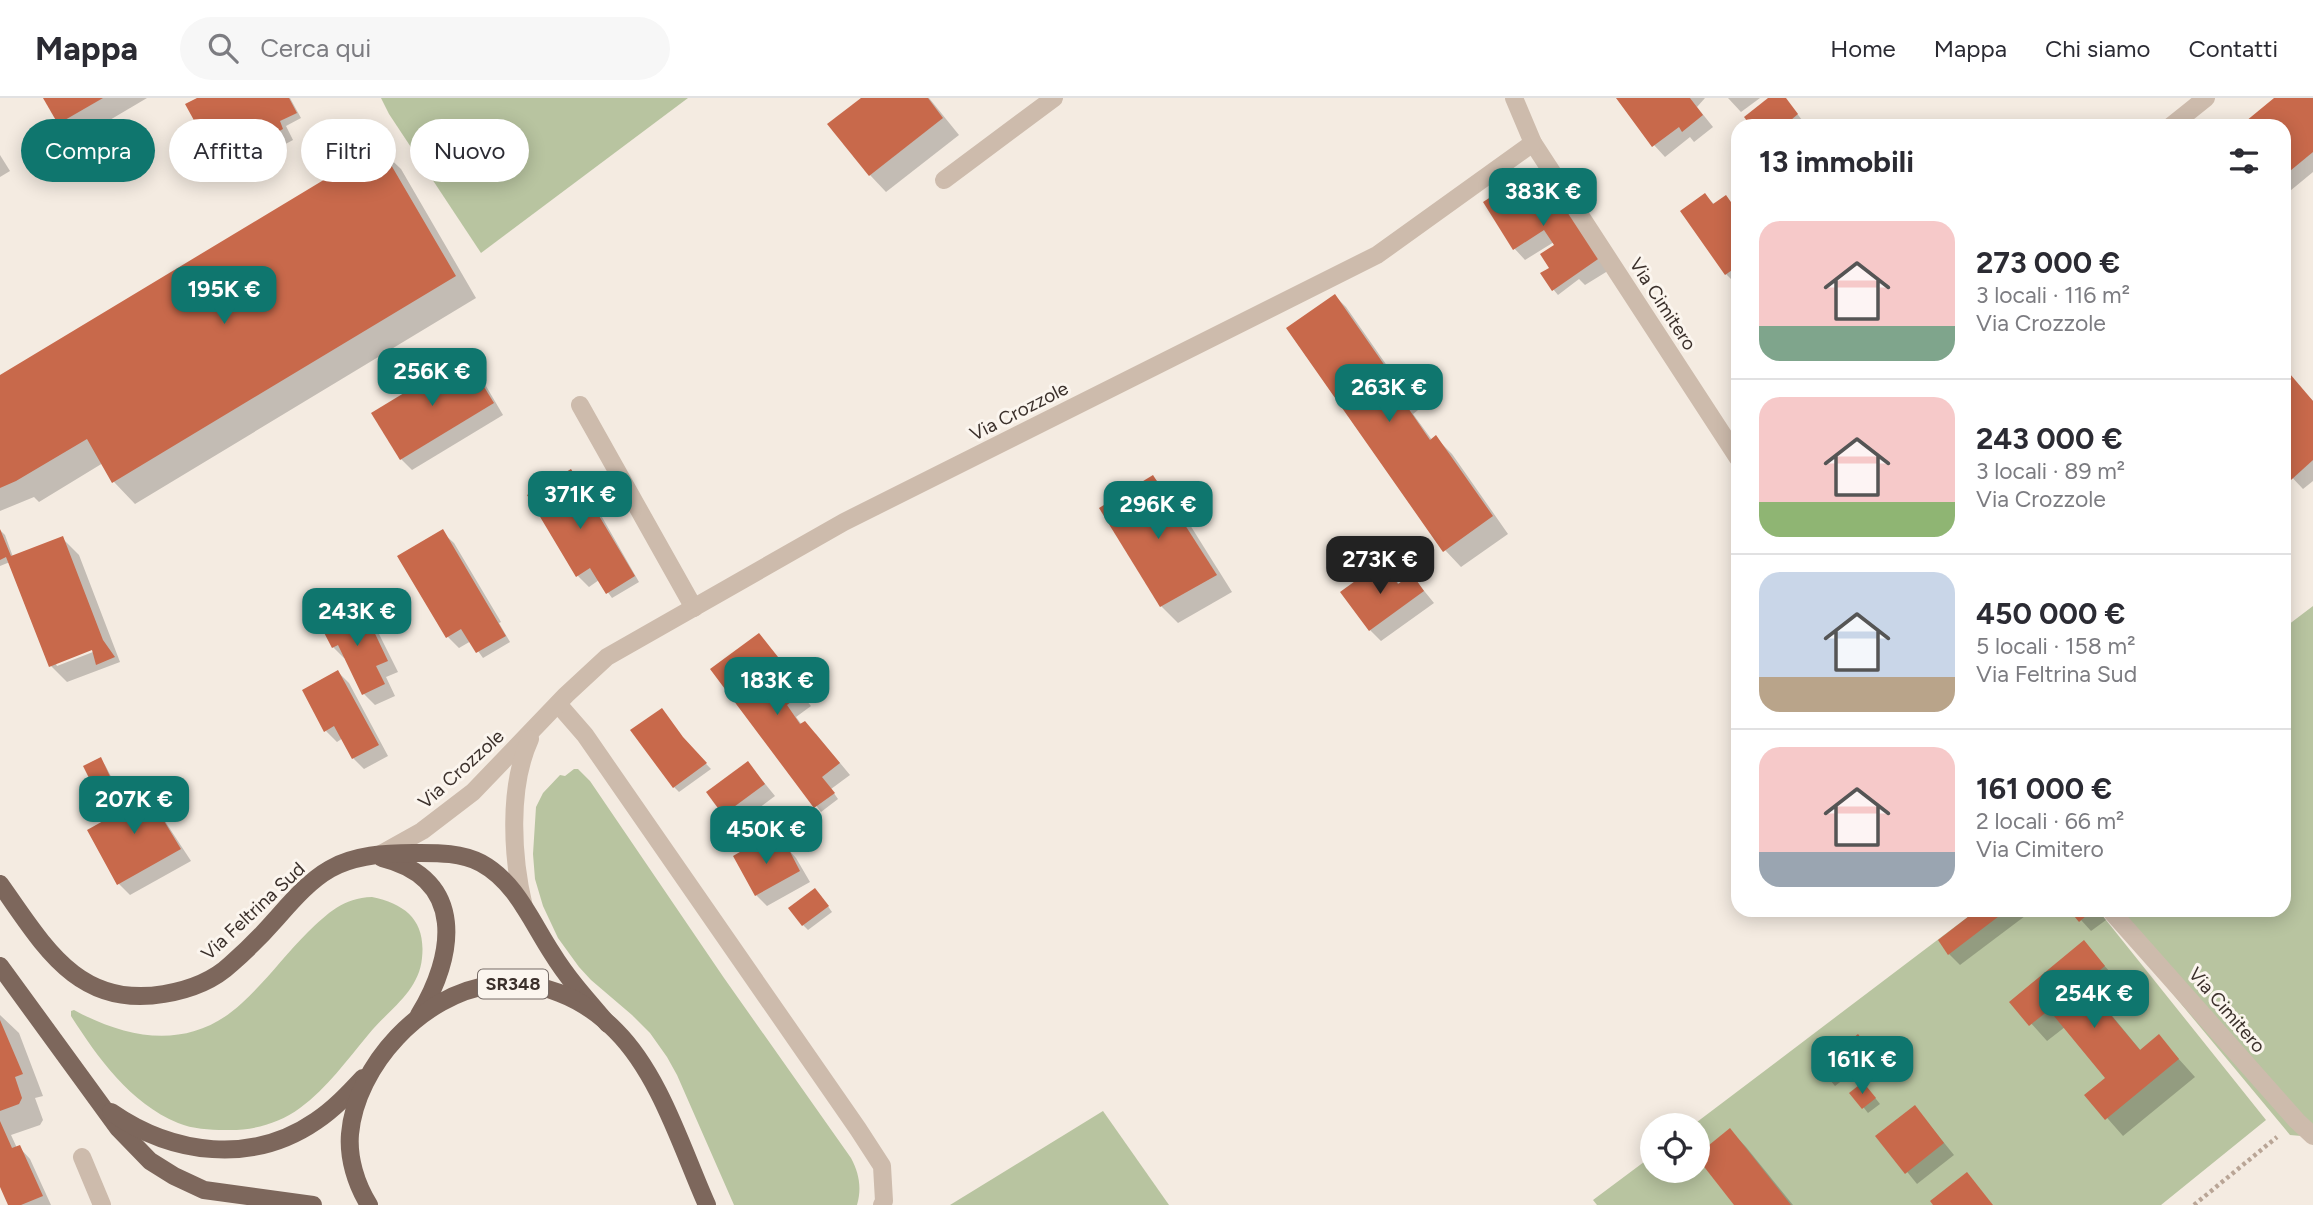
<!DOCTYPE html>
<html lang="it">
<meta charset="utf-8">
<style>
body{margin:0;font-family:Figtree,sans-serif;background:#f7f7f7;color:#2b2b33;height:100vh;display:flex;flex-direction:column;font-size:26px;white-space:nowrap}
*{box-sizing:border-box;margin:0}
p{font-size:23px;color:#7c7c81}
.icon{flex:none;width:38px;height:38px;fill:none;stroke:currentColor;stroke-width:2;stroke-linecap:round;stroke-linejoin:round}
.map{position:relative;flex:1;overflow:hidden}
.sheet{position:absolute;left:1731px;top:21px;width:560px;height:798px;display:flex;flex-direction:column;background:#fff;border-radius:21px;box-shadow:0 4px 18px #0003}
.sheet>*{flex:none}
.banner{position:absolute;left:21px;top:21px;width:665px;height:63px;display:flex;gap:14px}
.controls{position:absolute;left:1640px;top:1015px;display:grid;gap:14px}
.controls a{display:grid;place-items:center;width:70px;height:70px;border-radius:50%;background:#fff;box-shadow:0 4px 18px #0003;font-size:35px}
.price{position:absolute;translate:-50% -60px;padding:0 16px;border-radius:14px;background:#0f766e;color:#fff;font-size:23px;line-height:46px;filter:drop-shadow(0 2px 4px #0008)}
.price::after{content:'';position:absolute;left:50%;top:42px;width:21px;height:16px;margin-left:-10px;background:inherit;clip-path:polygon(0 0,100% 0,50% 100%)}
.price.on{background:#222;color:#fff}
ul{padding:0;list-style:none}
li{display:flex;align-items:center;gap:21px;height:175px;padding:0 28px}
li+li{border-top:2px solid #e1e1e2}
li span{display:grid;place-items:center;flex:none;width:196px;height:140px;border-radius:21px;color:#555}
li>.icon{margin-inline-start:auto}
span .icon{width:84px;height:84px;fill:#fffc;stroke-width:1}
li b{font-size:30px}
h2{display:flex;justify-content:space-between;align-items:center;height:84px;padding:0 28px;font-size:30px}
.pill{padding:0 24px;border-radius:32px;background:#fff;box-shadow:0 4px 18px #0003;font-size:24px;line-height:63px}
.pill.on{background:#0f766e;color:#fff}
header{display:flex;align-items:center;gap:42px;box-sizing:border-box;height:98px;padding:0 35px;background:#fff;border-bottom:2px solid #e1e1e2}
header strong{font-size:33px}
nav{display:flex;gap:38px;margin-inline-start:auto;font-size:24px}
.search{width:490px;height:63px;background:#f7f7f7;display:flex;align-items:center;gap:18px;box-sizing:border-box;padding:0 24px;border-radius:38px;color:#7c7c81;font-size:26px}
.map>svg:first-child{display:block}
.green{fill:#b8c4a0}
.shadow{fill:#0003;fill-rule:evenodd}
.building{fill:#c8694b}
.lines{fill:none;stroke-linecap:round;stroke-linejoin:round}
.path{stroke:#b9a596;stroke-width:4.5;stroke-dasharray:3.5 3.5;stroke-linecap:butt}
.minor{stroke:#cdbbac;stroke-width:18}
.major{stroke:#7d675c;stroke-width:18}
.labels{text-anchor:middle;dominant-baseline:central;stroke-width:6;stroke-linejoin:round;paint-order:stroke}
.shield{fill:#fbf5ee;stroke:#756b66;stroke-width:2}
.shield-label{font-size:18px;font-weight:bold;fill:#3b302b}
.street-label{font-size:19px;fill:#3b302b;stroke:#fbf5ee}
</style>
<header>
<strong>Mappa</strong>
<div class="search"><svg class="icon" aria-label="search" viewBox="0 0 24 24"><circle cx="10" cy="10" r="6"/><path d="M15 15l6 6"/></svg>Cerca qui</div>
<nav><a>Home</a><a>Mappa</a><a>Chi siamo</a><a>Contatti</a></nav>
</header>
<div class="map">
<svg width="2313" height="1107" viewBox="0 0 2313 1107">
<rect width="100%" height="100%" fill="#f4ebe1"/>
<g class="green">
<polygon points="381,0 688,0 481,155 389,16"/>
<polygon points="2313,508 2313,1039 2290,1037 2103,812 2284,812 2284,530"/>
<path d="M574,671H578L590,683L724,880L851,1060C859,1075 862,1090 857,1107H734L677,977L667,959L650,935L632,917L591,882L579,869L558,840L543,808L535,781L533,756L536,709L543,695L560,677L565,678Z"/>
<path d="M372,799C406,806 426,823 422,860C419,894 388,912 368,937C347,962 327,990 300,1010C278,1026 252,1033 225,1032C209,1032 193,1031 178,1025C130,1005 98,960 71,918V913L74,912C131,943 192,952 242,905C266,883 285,857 308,834C328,815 343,800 372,799Z"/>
<polygon points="1977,812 2098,812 2266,1022 2161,1107 1597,1107 1593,1102 1652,1058 1652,1073 1698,1073 1698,1027 1693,1027"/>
<polygon points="1103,1013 1169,1107 950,1107"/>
</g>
<g class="shadow">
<polygon points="45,0 147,0 76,42 60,25"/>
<polygon points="201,0 290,0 301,20 286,28 293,42 230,76 219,65"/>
<polygon points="864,0 929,0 959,37 886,94 870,77 830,27"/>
<polygon points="1618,0 1705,0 1697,9 1713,29 1694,44 1690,39 1665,59 1654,47"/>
<polygon points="1728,0 1760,0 1741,14"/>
<polygon points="1771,0 1785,0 1802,22 1795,28 1753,28"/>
<polygon points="2276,0 2313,0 2313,74 2284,98 2284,28 2242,28"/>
<polygon points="379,50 401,71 476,200 135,406 114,384 103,365 39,404 34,399 0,413 0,279"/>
<polygon points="0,57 10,73 0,79"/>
<polygon points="1534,74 1545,85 1564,116 1611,171 1585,187 1579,181 1558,197 1553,191 1551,170 1556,147 1554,144 1525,162 1514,150"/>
<polygon points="1705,97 1715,107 1725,99 1738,112 1737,187 1726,176"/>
<polygon points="1335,198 1346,209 1418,312 1413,316 1432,342 1436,340 1452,356 1508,436 1461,469 1445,452"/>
<polygon points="465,260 476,271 503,317 412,372 401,361"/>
<polygon points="2290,279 2313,303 2313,383 2303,391 2284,371 2284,284"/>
<polygon points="571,373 582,384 639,484 612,500 599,482 589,489 578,478"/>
<polygon points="1153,379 1170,395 1232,494 1178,525 1161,508"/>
<path d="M0,432L5,437L13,459L62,440L79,457L120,564L67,584L51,568L10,464L0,468ZM93,550V554L57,568L55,564Z"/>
<polygon points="442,434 454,445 501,524 499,525 510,544 483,560 471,543 459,550 448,539 400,459"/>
<polygon points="1387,472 1400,487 1412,478 1434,505 1381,543 1370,532 1375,481"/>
<polygon points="341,514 346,519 356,514 379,536 398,574 386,579 395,598 375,607 364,596 346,559 344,560 333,549"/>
<polygon points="759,537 787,570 776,579 783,588 790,583 811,608 796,619 802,627 816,636 850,677 831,691 838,701 821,714 713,571"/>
<polygon points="338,574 349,585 388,658 364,671 353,660 343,640 337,644 326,633"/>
<polygon points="688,647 711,671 679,694 674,689"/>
<polygon points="100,661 105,667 118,692 103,700 98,694"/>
<polygon points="748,665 775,698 736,727 708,694"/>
<polygon points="138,682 191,763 130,797 119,786"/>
<polygon points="762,743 774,755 785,748 796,760 810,784 767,808 756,797"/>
<polygon points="820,797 832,814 808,832 803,827"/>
<polygon points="1980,812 2033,812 1960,867 1949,856"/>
<polygon points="2072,812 2098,812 2106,822 2091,833"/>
<polygon points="2084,845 2120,885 2099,902 2141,953 2159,939 2195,979 2123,1038 2087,997 2107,980 2065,929 2047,943 2012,904"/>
<polygon points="0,917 19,935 43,998 35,1000 43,1022 40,1027 11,1037 17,1050 19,1049 30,1061 51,1107 10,1107 0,1085"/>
<polygon points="1863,943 1883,969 1866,982 1857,971 1835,988 1819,969"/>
<polygon points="1868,991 1880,1006 1868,1015 1852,995"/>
<polygon points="1915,1009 1954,1057 1917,1086 1878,1038"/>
<polygon points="1730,1032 1746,1049 1793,1107 1736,1107 1698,1059"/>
</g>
<g class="building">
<polygon points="43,0 103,0 58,26"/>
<polygon points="197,0 289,0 297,15 280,23 283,31 218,66 185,6"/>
<polygon points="861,0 928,0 943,20 869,78 827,26"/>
<polygon points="1616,0 1690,0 1703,17 1682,34 1679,29 1652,49"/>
<polygon points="1768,0 1786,0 1798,16 1784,28 1751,28 1744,19"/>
<polygon points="2274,0 2313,0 2313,54 2284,78 2284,28 2240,28"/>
<polygon points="380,48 456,178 112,385 87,341 16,383 0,390 0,277"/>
<polygon points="1534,71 1562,115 1570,110 1601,159 1552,193 1540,175 1549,170 1540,156 1554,147 1544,132 1513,152 1483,104"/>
<polygon points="1705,95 1713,106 1726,97 1738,114 1738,168 1725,177 1680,113"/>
<polygon points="1335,196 1408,301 1404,304 1430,342 1436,337 1493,418 1443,454 1286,230"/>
<polygon points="465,258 494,305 400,362 371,315"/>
<polygon points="2290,276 2313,303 2313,362 2291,382 2284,373 2284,282"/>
<polygon points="571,371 635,478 606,496 590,470 576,479 527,397"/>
<polygon points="1153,377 1217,477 1160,509 1099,410"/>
<polygon points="0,431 11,458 63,438 103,542 115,559 96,567 92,552 49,569 6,459 0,462"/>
<polygon points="443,431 506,538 476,555 461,531 446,540 397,458"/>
<polygon points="1387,470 1398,486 1412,476 1424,493 1369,533 1340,494 1369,473 1374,480"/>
<polygon points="341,512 344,519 357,512 362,525 369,523 388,563 376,568 385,586 362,597 338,547 332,550 318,523"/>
<polygon points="759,535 778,559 766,567 781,588 790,581 801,596 787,607 800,626 805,623 840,665 822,679 835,695 814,710 710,571"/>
<polygon points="338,572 379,647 352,661 334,628 324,634 302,592"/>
<polygon points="662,610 683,639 707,665 673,690 630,632"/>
<polygon points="101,659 114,687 97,696 83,668"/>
<polygon points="748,663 765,686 723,717 706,694"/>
<polygon points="138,680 181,751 117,787 87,732 130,708 122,690"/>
<polygon points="762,741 770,755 786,746 800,773 755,798 733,758"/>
<polygon points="815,790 829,808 802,828 788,810"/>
<polygon points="1977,812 2007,812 1948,857 1938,842"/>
<polygon points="2069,812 2093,812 2079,824"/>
<polygon points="2084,842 2105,868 2084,885 2140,952 2159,936 2179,961 2105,1022 2084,997 2105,980 2049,912 2029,928 2009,904"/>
<polygon points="0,922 23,976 15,979 22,1000 19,1006 0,1013"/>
<polygon points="1858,936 1879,963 1860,978 1851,967 1829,984 1817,969"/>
<polygon points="1863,984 1876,1000 1862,1011 1849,995"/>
<polygon points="1915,1007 1944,1045 1905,1076 1875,1038"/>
<polygon points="0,1023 12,1050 20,1047 43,1098 21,1107 8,1107 0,1089"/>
<polygon points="1730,1030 1791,1107 1734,1107 1698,1061 1698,1056"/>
<polygon points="1967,1074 1993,1107 1933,1107 1930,1103"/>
</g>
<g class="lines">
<polyline class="path" points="2194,1107 2277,1039"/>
<g class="minor">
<polyline points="1514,0 1533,45 1738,360"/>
<polyline points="2171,28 2206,0"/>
<polyline points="944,82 1054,0"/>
<polyline points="580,307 694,510"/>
<polyline points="558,606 585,637 858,1031 882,1068 884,1103 882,1107"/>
<polyline points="379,757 422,733 473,694 566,597 607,559 844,424 1377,157 1533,45"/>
<path d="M524,809C512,759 508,689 530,641"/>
<polyline points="2110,812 2297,1023 2313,1038"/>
<polyline points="82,1059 102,1107"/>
</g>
<g class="major">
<path d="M382,760C467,781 455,858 419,917"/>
<path d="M0,786C43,846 77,911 164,896C188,892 213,883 231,866C247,852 262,837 276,821C292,803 309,783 330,771C354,757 386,755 413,755C435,755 460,754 481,765C516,784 531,823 552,855C568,881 588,903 608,926"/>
<polyline points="0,868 118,1030 150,1063 174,1078 204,1092 313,1107"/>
<path d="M111,1014C173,1057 252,1067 316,1023C334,1011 349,995 363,980"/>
<path d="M369,1107C356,1086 348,1060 350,1036C356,967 423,896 491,887C540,881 583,899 616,933C660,977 682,1051 707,1107"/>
</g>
</g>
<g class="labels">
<rect class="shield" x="478" y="871.5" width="70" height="29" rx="5"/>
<g class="shield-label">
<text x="513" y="886">SR348</text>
</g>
<g class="street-label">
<text transform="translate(1663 206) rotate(57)">Via Cimitero</text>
<text transform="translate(1019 313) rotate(-27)">Via Crozzole</text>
<text transform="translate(461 671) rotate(-42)">Via Crozzole</text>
<text transform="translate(253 813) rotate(-43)">Via Feltrina Sud</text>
<text transform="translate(2227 912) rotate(49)">Via Cimitero</text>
</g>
</g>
</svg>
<div class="controls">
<a><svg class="icon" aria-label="locate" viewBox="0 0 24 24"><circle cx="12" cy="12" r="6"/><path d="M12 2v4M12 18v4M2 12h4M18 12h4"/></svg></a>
</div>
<b class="price" style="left:1543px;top:130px">383K €</b>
<b class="price" style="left:224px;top:228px">195K €</b>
<b class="price" style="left:432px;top:310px">256K €</b>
<b class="price" style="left:1389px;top:326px">263K €</b>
<b class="price" style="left:580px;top:433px">371K €</b>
<b class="price" style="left:1158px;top:443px">296K €</b>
<b class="price on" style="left:1380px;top:498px">273K €</b>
<b class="price" style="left:357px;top:550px">243K €</b>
<b class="price" style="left:777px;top:619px">183K €</b>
<b class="price" style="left:134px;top:738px">207K €</b>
<b class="price" style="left:766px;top:768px">450K €</b>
<b class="price" style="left:2094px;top:932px">254K €</b>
<b class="price" style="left:1862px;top:998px">161K €</b>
<div class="banner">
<a class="pill on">Compra</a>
<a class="pill">Affitta</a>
<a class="pill">Filtri</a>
<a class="pill">Nuovo</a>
</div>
<section class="sheet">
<h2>13 immobili<svg class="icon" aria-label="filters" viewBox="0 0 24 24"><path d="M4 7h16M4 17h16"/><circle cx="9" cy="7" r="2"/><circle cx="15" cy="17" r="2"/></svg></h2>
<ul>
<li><span style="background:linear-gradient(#f6c9c9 75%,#7fa58c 0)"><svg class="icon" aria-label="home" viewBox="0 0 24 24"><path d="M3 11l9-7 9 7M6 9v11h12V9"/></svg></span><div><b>273 000 €</b><p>3 locali · 116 m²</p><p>Via Crozzole</p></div></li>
<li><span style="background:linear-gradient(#f6c9c9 75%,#8fb573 0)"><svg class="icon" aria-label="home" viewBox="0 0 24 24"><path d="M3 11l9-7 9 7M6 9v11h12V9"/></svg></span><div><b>243 000 €</b><p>3 locali · 89 m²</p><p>Via Crozzole</p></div></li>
<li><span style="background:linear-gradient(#c9d6e8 75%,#b9a48a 0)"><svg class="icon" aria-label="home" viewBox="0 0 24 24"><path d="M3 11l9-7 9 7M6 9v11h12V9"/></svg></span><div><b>450 000 €</b><p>5 locali · 158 m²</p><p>Via Feltrina Sud</p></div></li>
<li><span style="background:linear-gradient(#f6c9c9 75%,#9aa5b1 0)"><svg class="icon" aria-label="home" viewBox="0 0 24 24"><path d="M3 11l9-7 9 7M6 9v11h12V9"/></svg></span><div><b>161 000 €</b><p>2 locali · 66 m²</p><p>Via Cimitero</p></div></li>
</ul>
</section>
</div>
